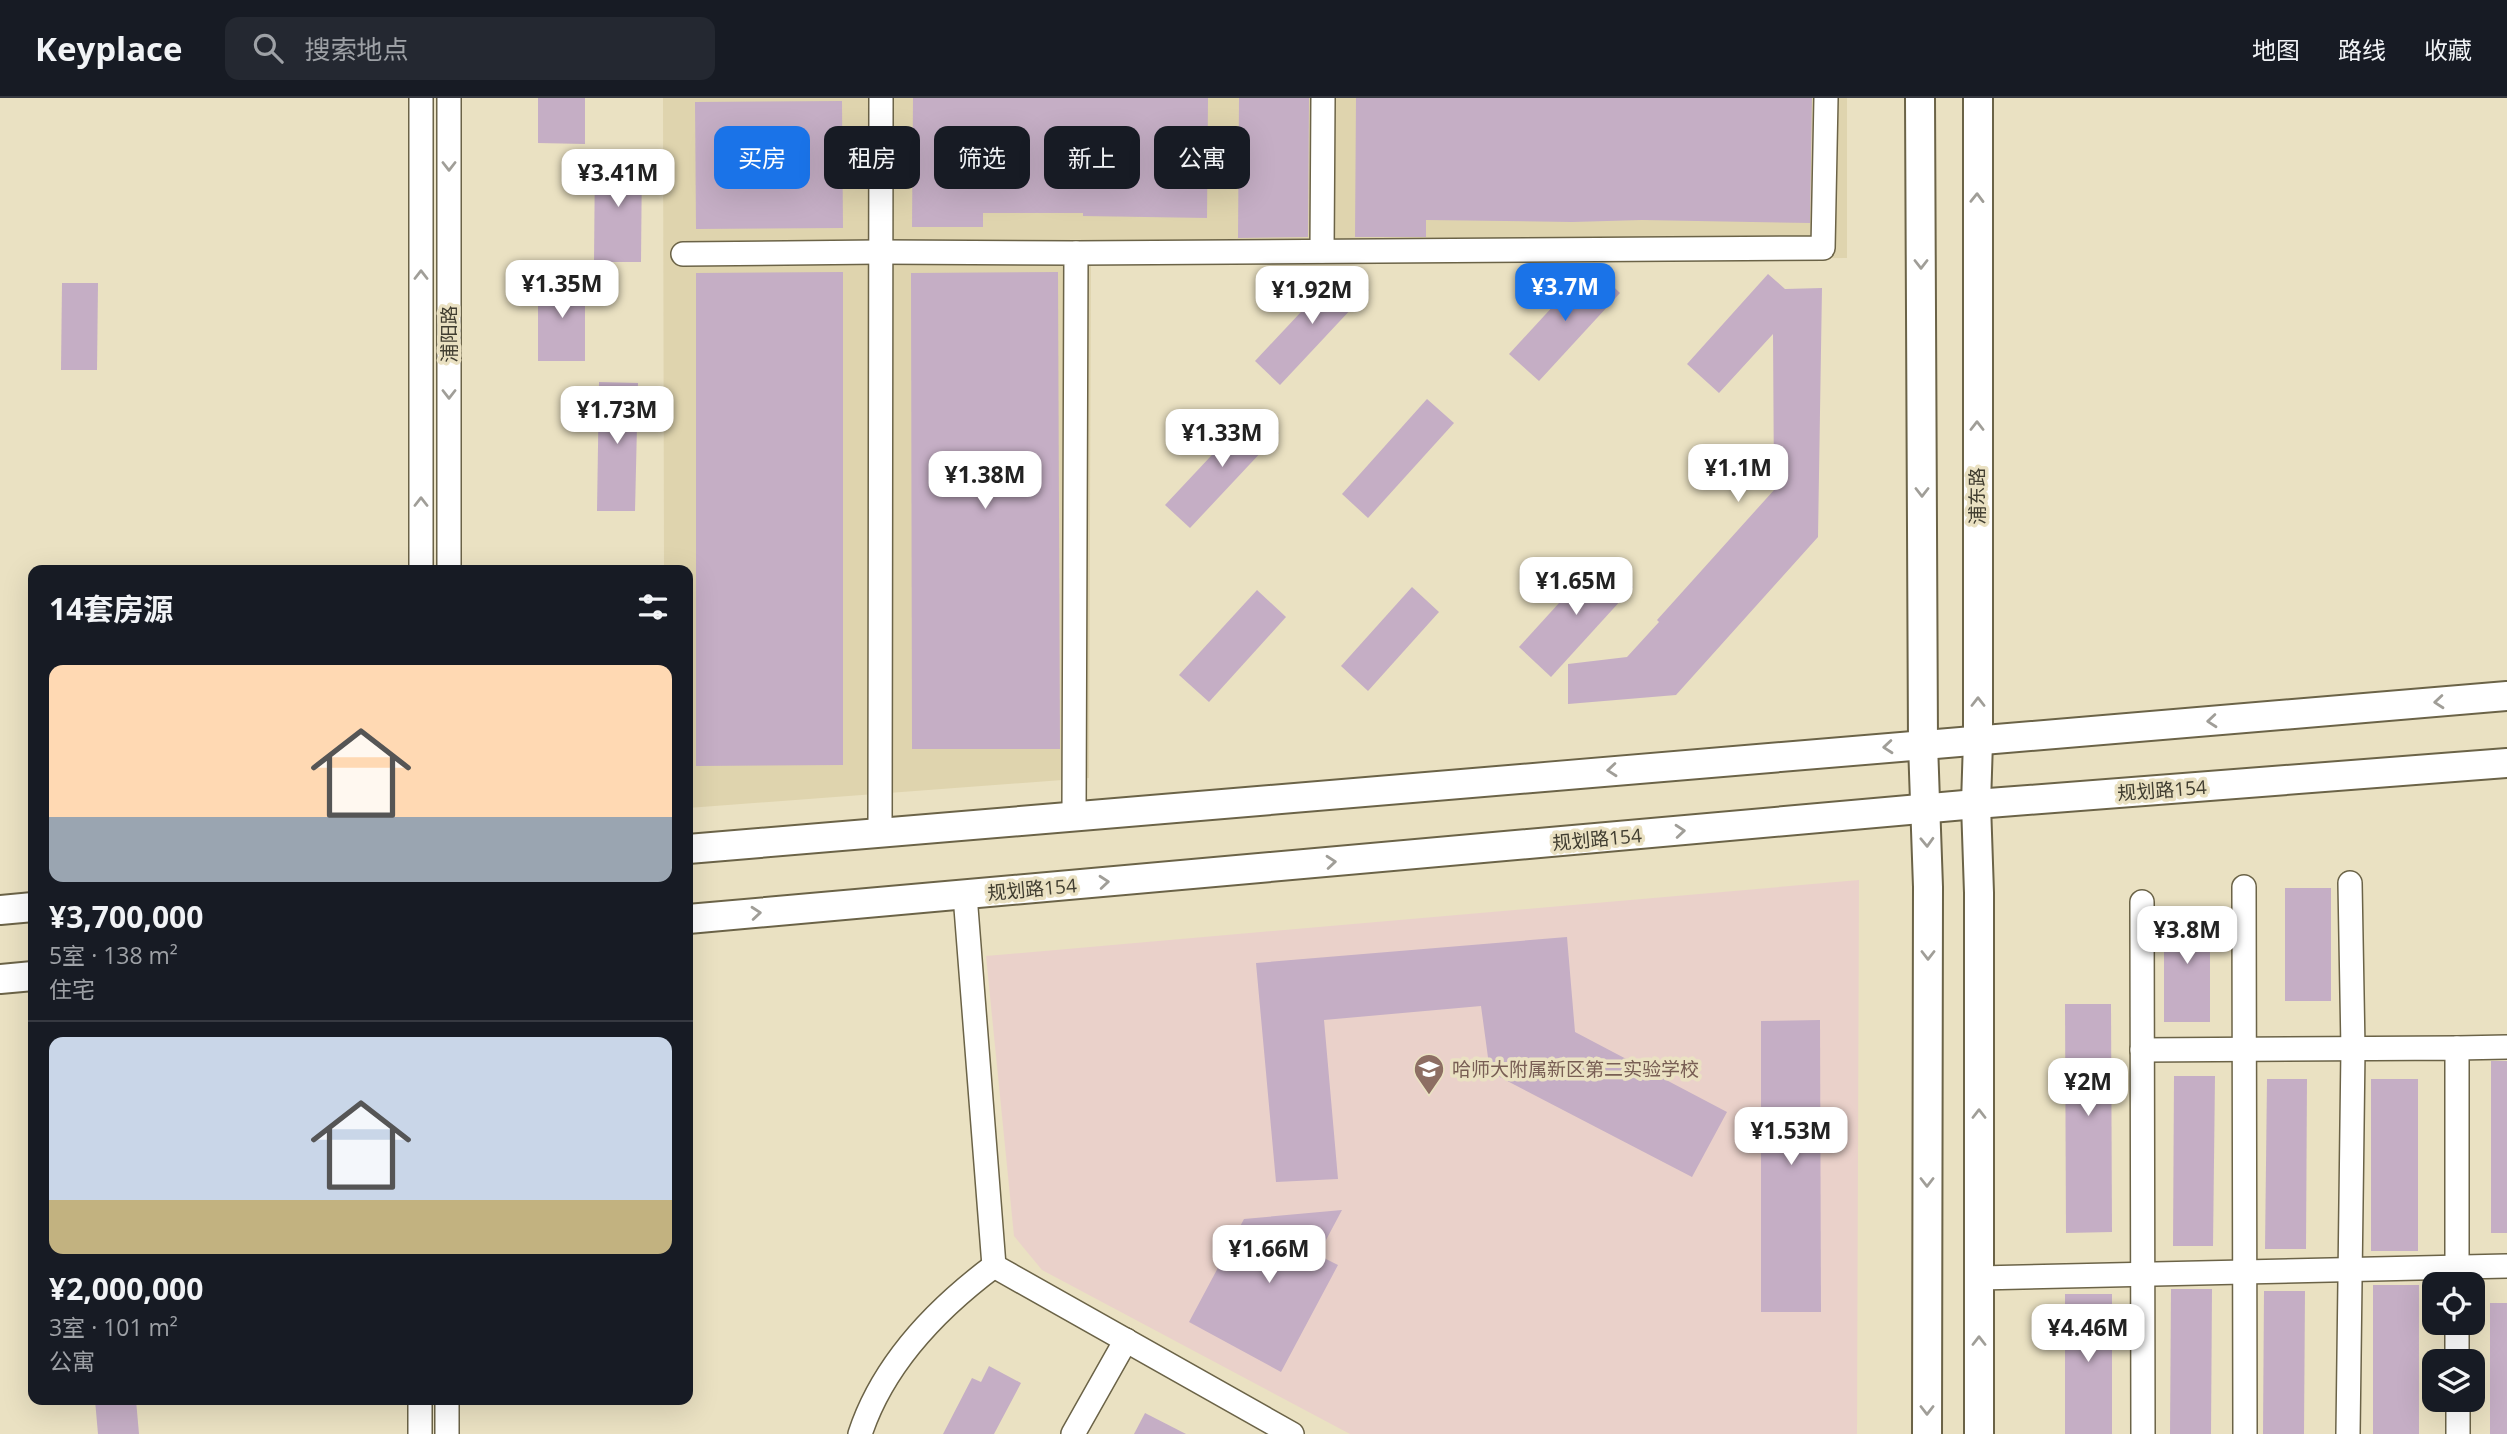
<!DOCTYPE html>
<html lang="zh">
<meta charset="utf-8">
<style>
body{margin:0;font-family:"Open Sans","Noto Sans SC",sans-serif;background:#242831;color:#f1f3f6;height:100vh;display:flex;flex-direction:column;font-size:26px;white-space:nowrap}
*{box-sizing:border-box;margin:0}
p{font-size:23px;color:#9ea1a6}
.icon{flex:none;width:38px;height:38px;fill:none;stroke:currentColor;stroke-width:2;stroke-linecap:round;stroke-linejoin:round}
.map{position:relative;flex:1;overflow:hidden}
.panel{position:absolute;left:28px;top:467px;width:665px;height:840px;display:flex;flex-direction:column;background:#171b24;border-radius:14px;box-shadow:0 7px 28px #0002}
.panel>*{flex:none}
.top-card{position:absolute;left:714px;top:28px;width:665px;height:63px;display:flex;gap:14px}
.tools{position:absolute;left:2422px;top:1174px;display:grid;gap:14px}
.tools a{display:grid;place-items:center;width:63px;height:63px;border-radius:14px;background:#171b24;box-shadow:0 7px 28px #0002;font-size:35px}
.price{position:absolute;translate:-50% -60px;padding:0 16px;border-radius:14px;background:#fff;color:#222;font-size:23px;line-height:46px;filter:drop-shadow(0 2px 4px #0008)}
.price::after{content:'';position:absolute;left:50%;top:42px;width:21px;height:16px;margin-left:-10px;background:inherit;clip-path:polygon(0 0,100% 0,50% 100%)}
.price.active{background:#1a73e8;color:#fff}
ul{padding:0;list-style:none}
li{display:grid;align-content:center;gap:14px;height:371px;padding:0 21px}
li+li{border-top:2px solid #363941}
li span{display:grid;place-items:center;height:217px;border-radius:14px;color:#555}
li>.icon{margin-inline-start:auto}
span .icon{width:126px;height:126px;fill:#fffc;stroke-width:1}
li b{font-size:30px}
h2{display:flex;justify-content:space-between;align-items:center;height:84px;padding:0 21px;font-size:30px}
.tag{padding:0 24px;border-radius:14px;background:#171b24;box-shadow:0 7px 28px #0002;font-size:24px;line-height:63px}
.tag.active{background:#1a73e8;color:#fff}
header{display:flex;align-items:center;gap:42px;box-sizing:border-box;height:98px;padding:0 35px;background:#171b24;border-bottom:2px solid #363941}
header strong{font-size:33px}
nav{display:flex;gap:38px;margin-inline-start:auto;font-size:24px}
.search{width:490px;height:63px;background:#242831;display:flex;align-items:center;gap:18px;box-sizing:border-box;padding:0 24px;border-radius:14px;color:#9ea1a6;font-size:26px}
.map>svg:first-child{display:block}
.built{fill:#dfd4ae}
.education{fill:#ead1ca}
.building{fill:#c5aec5}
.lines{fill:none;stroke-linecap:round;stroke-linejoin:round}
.minor-casing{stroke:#6b6347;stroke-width:26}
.major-casing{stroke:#6b6347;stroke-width:32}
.minor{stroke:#fff;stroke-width:23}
.major{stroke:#fff;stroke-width:28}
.oneway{stroke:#a09e98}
.labels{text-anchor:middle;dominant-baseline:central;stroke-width:7;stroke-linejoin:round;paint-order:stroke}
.street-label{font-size:19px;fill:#403d30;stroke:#eae1c2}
.education-label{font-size:19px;fill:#785e54;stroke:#eae1c2;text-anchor:start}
</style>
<header>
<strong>Keyplace</strong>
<div class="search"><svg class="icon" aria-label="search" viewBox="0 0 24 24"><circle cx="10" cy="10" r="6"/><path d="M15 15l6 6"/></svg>搜索地点</div>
<nav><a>地图</a><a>路线</a><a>收藏</a></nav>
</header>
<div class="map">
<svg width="2507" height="1336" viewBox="0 0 2507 1336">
<rect width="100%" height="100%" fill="#eae1c2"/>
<polygon class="built" points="663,0 1847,0 1847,160 1091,166 1089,680 688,710 688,472 664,472"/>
<polygon class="education" points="1859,782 1857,1336 1350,1336 1042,1172 1014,1138 986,858"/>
<g class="building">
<polygon points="538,0 585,0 585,46 538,45"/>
<polygon points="913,0 1208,0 1207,120 1083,118 1083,115 983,115 983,129 912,129"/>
<polygon points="1239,0 1309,0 1308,139 1238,140"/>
<polygon points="1356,0 1812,0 1810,125 1642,122 1572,124 1426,122 1426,139 1355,139"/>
<polygon points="842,3 843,130 696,131 695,4"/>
<polygon points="595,58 642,58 641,164 594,164"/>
<polygon points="1591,167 1620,195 1539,283 1509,256"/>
<polygon points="1344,168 1369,192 1280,287 1255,263"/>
<polygon points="843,174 843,667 696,668 696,175"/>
<polygon points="1058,174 1060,651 912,651 911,175"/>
<polygon points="1768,176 1785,191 1822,190 1818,439 1676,597 1568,606 1568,566 1627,559 1659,524 1657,522 1774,392 1773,236 1719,295 1687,266"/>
<rect x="538" y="181" width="47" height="82"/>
<polygon points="62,185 98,185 97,272 61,272"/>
<polygon points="599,284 638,285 635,413 597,413"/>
<polygon points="1427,301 1454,325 1368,420 1342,396"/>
<polygon points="1254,312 1279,335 1190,430 1165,407"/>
<polygon points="1600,460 1633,489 1551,579 1519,549"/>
<polygon points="1412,489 1439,514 1368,593 1341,568"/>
<polygon points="1257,492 1286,519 1209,604 1179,577"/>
<rect x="2285" y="790" width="46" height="113"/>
<rect x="2164" y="811" width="46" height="113"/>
<polygon points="1567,839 1575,934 1727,1014 1692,1079 1490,974 1481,908 1324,922 1338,1081 1276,1084 1256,865"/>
<polygon points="2065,906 2111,906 2112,1134 2066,1135"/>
<polygon points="1820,922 1821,1214 1761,1214 1761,923"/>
<rect x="2491" y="963" width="16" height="172"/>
<polygon points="2174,978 2215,978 2213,1148 2173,1148"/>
<polygon points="2267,981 2307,981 2306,1151 2265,1151"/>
<rect x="2371" y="981" width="47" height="172"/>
<polygon points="1342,1112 1318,1157 1338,1167 1281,1274 1189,1224 1244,1121"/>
<rect x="2373" y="1187" width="46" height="149"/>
<polygon points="2171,1191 2212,1191 2211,1336 2170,1336"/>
<polygon points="2264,1193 2305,1193 2304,1336 2263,1336"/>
<rect x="2065" y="1196" width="47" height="140"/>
<rect x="2490" y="1205" width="17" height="131"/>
<polygon points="989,1268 1021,1285 994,1336 943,1336 972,1280 981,1284"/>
<polygon points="95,1302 136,1302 139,1336 98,1336"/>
<polygon points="1145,1315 1186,1336 1134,1336"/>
</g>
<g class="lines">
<g class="minor-casing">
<g id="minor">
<polyline points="1322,153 1323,0"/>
<polyline points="1076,155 1823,150 1826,0"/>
<polyline points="683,156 880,154 1076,155 1074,718"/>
<polyline points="421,472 421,0"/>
<polyline points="449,472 449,0"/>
<polyline points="880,735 881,0"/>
<polyline points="2244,789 2245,1336"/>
<polyline points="965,797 994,1168 1292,1336"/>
<polyline points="2142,804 2143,1336"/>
<polyline points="2457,950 2507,949"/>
<polyline points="2142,952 2457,950 2457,1186"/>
<polyline points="1979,1180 2507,1168"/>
<polyline points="2457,1225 2457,1264"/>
<polyline points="2458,1302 2458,1336"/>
<polyline points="420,1336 420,1302"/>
<polyline points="447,1336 447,1302"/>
<path d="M860,1336C883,1266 935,1212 994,1168"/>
<polyline points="1073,1336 1126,1242"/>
<polyline points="2348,1336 2353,951 2350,785"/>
</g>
</g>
<g class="major-casing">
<g id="major">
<polyline points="1920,0 1923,646 1928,789 1927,1336"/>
<polyline points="1978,0 1978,643 1976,706 1979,795 1979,1336"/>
<polyline points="688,751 2507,598"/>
<polyline points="0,812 33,809"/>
<polyline points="688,821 1976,706 2507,665"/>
<polyline points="0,881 33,878"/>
</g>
</g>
<use href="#minor" class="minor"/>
<use href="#major" class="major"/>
</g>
<defs><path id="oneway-chevron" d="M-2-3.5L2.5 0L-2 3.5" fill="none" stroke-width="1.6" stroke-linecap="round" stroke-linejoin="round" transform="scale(1.75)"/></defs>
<g class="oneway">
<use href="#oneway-chevron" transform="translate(449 68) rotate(90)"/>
<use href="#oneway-chevron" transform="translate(1977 100) rotate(-89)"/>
<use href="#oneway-chevron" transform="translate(1921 166) rotate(90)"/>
<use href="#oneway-chevron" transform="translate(421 177) rotate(-90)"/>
<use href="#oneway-chevron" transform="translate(449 296) rotate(90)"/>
<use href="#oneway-chevron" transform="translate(1977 328) rotate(-90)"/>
<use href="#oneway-chevron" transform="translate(1922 394) rotate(90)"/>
<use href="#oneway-chevron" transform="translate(421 404) rotate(-90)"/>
<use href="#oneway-chevron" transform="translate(1978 604) rotate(-90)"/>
<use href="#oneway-chevron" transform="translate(2439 604) rotate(175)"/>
<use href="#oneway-chevron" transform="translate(2212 623) rotate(175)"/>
<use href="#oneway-chevron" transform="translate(1888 649) rotate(175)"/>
<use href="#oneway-chevron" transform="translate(1612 672) rotate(175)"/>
<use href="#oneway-chevron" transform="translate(1680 733) rotate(-5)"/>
<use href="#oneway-chevron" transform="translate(1927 744) rotate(88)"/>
<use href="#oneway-chevron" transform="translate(1331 764) rotate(-5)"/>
<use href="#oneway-chevron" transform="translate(1104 784) rotate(-5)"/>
<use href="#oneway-chevron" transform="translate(756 815) rotate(-5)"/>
<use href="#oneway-chevron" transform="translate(1928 857) rotate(90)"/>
<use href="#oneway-chevron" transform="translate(1979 1016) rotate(-90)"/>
<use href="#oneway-chevron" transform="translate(1927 1084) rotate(90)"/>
<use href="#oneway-chevron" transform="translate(1979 1243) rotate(-90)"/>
<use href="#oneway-chevron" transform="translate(1927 1312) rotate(90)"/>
</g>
<defs>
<g id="school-pin" transform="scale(1.575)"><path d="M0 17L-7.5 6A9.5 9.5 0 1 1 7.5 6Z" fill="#8d6e63" stroke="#eae1c2"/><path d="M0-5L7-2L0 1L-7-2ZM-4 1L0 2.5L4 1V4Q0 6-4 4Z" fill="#fff"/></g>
</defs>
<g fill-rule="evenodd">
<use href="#school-pin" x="1429" y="971"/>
</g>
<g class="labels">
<g class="street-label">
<text transform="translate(449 236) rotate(-90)">浦阳路</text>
<text transform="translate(1977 398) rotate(-90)">浦东路</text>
<text transform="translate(2162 692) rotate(-4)">规划路154</text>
<text transform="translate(1597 741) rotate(-5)">规划路154</text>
<text transform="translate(1032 791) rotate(-5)">规划路154</text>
</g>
<g class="education-label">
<text x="1452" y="971">哈师大附属新区第二实验学校</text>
</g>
</g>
</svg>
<div class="tools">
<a><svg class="icon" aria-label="locate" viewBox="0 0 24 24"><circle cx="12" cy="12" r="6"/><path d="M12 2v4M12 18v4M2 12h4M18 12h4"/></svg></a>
<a><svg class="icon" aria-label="layers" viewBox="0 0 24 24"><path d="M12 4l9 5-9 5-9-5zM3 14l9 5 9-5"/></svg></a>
</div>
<b class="price" style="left:618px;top:111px">¥3.41M</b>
<b class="price" style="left:562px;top:222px">¥1.35M</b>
<b class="price active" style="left:1565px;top:225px">¥3.7M</b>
<b class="price" style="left:1312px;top:228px">¥1.92M</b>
<b class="price" style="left:617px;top:348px">¥1.73M</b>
<b class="price" style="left:1222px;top:371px">¥1.33M</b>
<b class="price" style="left:1738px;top:406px">¥1.1M</b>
<b class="price" style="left:985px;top:413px">¥1.38M</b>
<b class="price" style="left:1576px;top:519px">¥1.65M</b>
<b class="price" style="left:2187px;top:868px">¥3.8M</b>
<b class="price" style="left:2088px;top:1020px">¥2M</b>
<b class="price" style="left:1791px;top:1069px">¥1.53M</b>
<b class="price" style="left:1269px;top:1187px">¥1.66M</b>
<b class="price" style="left:2088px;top:1266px">¥4.46M</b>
<div class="top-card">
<a class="tag active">买房</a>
<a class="tag">租房</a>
<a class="tag">筛选</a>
<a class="tag">新上</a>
<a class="tag">公寓</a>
</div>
<section class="panel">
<h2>14套房源<svg class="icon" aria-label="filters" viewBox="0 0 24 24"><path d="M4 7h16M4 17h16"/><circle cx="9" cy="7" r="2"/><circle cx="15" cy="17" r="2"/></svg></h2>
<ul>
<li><span style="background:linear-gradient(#ffd9b3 70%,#9aa5b1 0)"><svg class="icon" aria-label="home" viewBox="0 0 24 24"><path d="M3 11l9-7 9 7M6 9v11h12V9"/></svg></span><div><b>¥3,700,000</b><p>5室 · 138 m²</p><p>住宅</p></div></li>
<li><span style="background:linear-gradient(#c9d6e8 75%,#c2b280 0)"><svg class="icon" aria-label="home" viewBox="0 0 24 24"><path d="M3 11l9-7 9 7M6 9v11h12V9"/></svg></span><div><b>¥2,000,000</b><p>3室 · 101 m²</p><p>公寓</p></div></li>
</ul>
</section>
</div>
